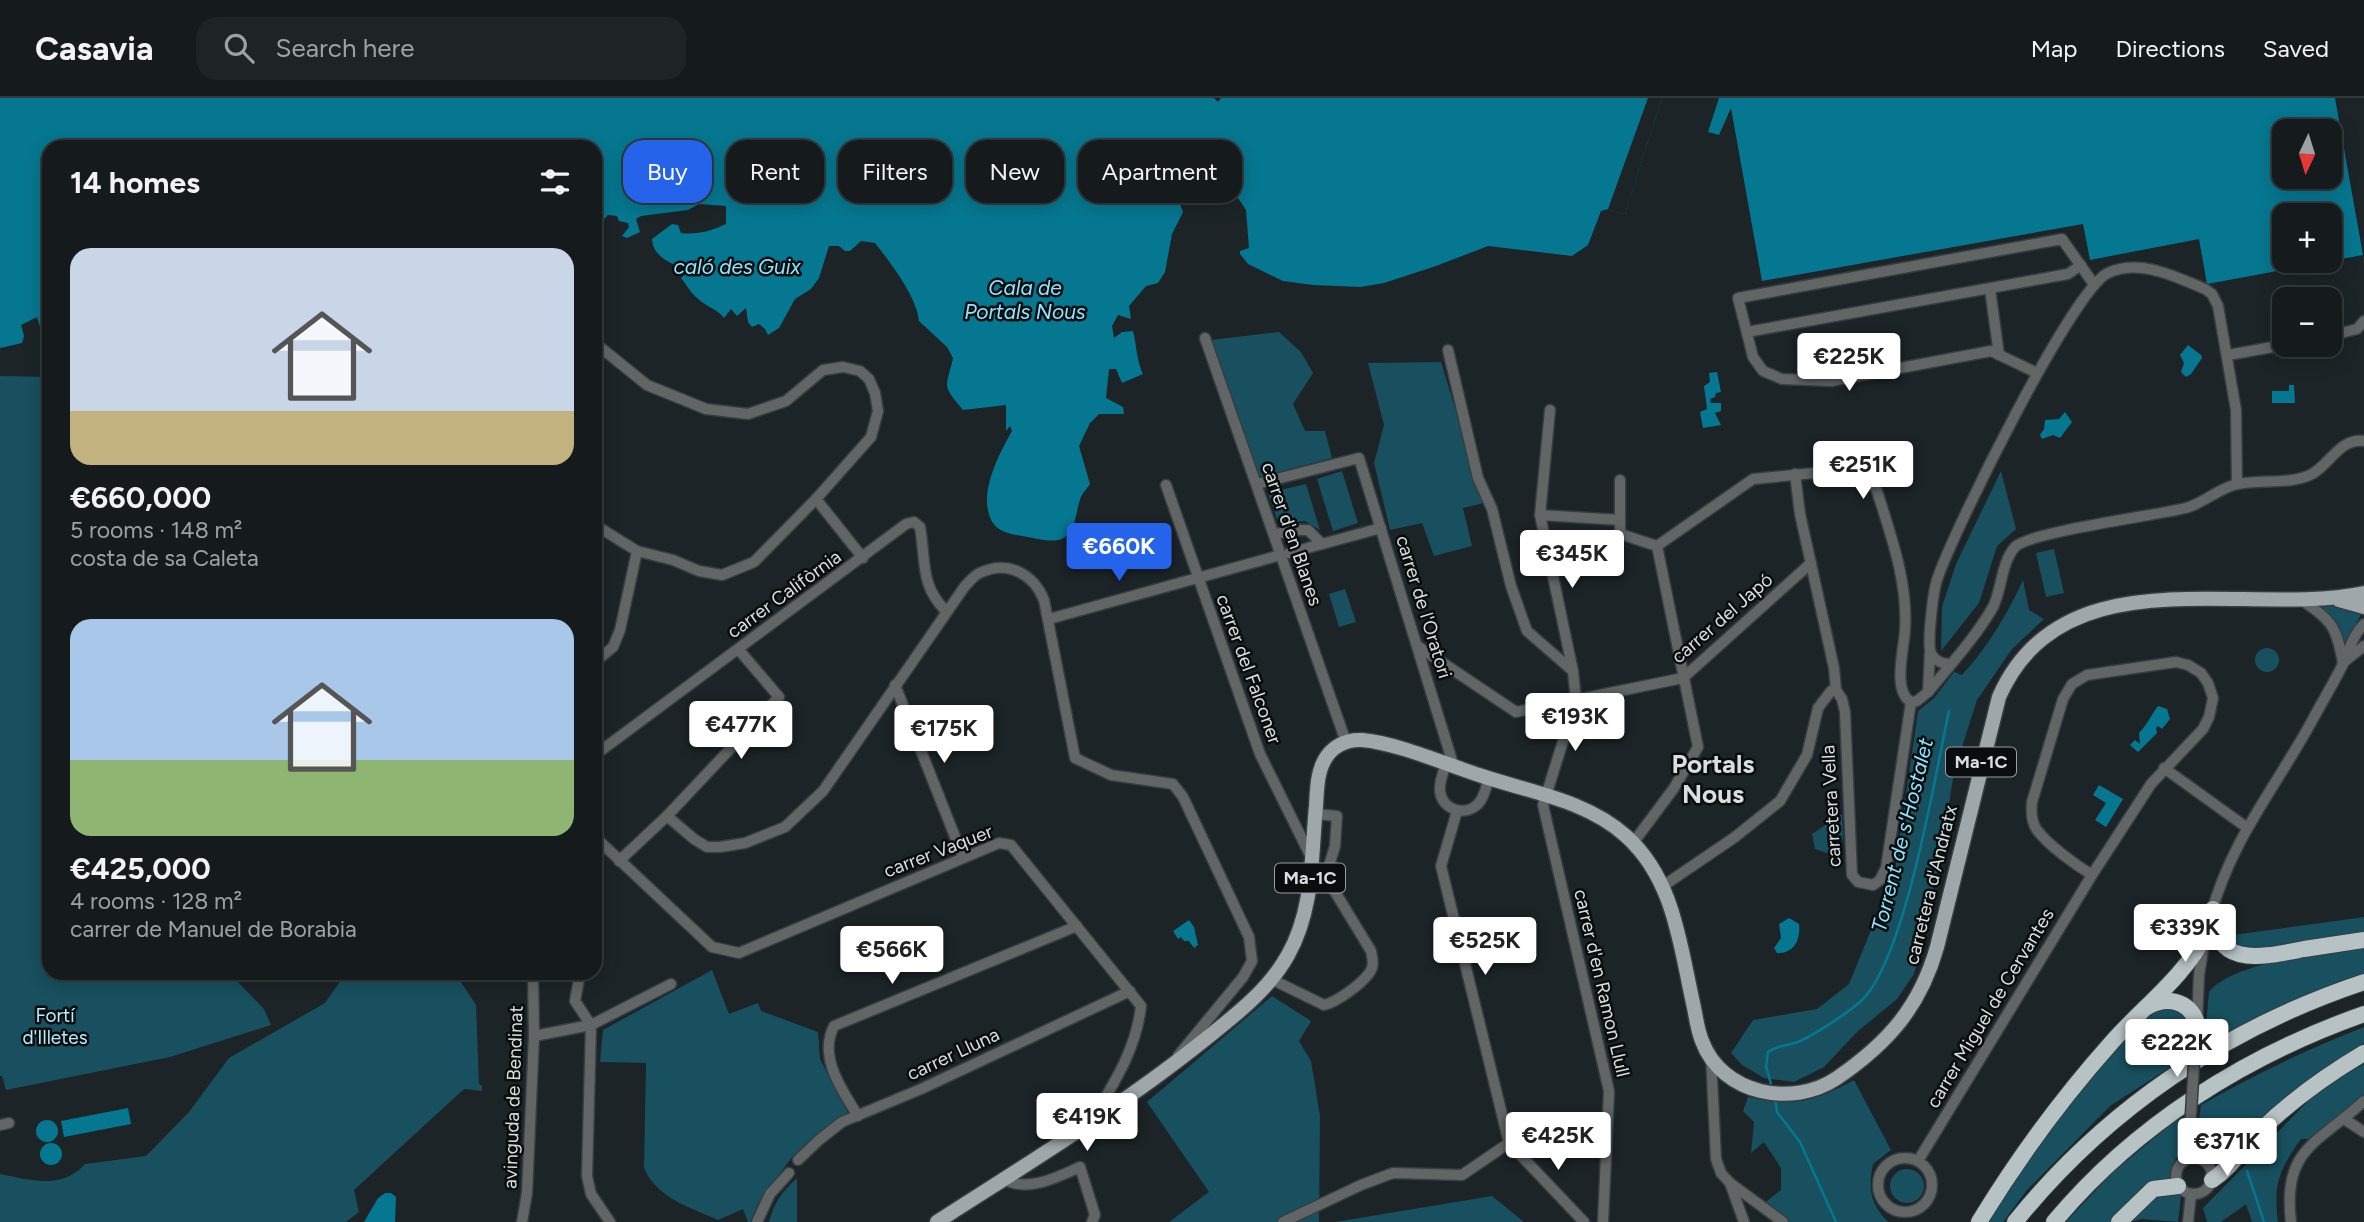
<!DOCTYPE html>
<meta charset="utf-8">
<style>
body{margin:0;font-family:Figtree,sans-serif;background:#1e2426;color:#f1f3f6;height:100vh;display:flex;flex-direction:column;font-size:26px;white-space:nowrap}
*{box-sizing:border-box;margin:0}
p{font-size:23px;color:#9da1a4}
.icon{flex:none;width:38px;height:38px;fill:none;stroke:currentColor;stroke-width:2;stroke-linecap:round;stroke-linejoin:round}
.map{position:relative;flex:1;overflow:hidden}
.sheet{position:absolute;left:42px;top:42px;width:560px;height:840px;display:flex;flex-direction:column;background:#151b1d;border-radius:21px;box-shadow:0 4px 18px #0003,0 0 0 2px #34393b}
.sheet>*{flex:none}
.top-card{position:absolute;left:623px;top:42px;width:665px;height:63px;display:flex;gap:14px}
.needle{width:46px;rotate:184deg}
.tools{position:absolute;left:2272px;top:21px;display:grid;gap:14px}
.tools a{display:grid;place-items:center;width:70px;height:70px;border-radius:14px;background:#151b1d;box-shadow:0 4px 18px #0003,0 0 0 2px #34393b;font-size:35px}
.price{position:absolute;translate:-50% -60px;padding:0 16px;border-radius:7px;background:#fff;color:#222;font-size:23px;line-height:46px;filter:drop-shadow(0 2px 4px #0008)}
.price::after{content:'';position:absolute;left:50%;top:42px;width:21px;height:16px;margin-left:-10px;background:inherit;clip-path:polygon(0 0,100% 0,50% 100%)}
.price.on{background:#2563eb;color:#fff}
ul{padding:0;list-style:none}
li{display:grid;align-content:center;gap:14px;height:371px;padding:0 28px}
li span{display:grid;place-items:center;height:217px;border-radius:21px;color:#555}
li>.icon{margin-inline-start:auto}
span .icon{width:126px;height:126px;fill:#fffc;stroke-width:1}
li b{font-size:30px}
h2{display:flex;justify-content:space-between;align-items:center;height:84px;padding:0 28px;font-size:30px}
.tag{padding:0 24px;border-radius:21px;background:#151b1d;box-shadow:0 4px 18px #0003,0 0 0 2px #34393b;font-size:24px;line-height:63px}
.tag.on{background:#2563eb;color:#fff}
header{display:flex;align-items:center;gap:42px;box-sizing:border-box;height:98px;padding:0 35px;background:#151b1d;border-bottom:2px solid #34393b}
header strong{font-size:33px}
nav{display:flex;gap:38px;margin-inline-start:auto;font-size:24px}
.search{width:490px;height:63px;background:#1e2426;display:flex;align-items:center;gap:18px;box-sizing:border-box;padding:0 24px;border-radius:21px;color:#9da1a4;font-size:26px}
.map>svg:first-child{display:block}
.green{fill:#18505f}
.water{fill:#067790;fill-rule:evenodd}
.pier{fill:#1c2427}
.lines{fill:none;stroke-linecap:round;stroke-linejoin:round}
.stream{stroke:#067790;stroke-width:2.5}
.minor-casing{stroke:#363e41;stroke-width:13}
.major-casing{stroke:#363e41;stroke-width:17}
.highway-casing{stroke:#363e41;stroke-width:18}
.minor{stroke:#616566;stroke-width:10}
.major{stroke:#9fa7aa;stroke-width:14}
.highway{stroke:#b7c2c5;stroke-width:16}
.minor-bridge-casing{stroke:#363e41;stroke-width:13;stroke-linecap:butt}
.minor-bridge{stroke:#616566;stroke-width:10}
.labels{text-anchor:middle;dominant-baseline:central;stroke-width:5;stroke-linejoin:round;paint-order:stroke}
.shield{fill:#090d0e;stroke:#9b9fa1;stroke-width:2}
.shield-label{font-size:18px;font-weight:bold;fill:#d9dee0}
.street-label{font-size:19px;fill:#d9dee0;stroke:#090d0e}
.park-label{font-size:19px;fill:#b7ecfd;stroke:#090d0e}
.water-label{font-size:21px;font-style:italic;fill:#90e4fe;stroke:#090d0e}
.district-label{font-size:26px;font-weight:bold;fill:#d9dee0;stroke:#090d0e}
</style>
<header>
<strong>Casavia</strong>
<div class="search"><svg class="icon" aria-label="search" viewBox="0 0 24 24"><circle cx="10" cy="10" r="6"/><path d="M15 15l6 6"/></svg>Search here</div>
<nav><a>Map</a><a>Directions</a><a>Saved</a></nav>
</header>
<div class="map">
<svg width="2364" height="1124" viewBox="0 0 2364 1124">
<rect width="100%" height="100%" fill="#1c2427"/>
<g class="green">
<polygon points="1279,234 1301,254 1313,275 1293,306 1305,333 1325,333 1332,360 1259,379 1211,242"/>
<polygon points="1441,264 1484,405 1463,410 1472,448 1434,458 1422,425 1390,432 1374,365 1384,327 1368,265"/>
<polygon points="0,278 49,279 49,875 229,875 264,911 271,927 170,959 6,992 2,978 0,978"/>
<polygon points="1342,373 1358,425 1333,433 1317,381"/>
<polygon points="2001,373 2016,431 1997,448 1979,505 1941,553 1942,509 1956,466"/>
<polygon points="1306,386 1320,432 1305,423 1279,426 1268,395"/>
<polygon points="2054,451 2064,495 2046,499 2036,455"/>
<path d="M2023,482L2029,512L2044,521L2012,551L1977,602L1954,674L1943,744L1922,847L1914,876L1897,901L1858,933L1824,969L1794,984L1764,980L1742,967L1731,955L1753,922L1817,911L1849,886L1895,773L1918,613L1934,600L1954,574L1962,577C1987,550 2008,515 2023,482Z"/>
<polygon points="1345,491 1356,524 1339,529 1329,496"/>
<path d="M2316,506L2347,507L2362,514L2345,549C2342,528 2332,517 2316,506Z"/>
<circle cx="2267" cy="562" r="12"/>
<polygon points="1842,716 1843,741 1835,750 1827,755 1815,751 1812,736"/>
<polygon points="2364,819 2364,835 2252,852 2236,849 2225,838"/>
<path d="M2364,848V875C2308,893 2255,919 2204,948L2209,894C2232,864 2326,855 2364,848Z"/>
<path d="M712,872L729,916L758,905L761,913L818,934L820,961L848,1015L792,1059L759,1104L751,1124H748L743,1111L718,1122C689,1109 657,1100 644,1070L646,965L600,964L603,932Z"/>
<path d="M346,875H455L476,907L479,986L482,988V993L464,991L354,1092L359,1114L346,1124H0V1076C30,1082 62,1092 85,1066L146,1058L189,1014L229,960L325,905Z"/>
<polygon points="1272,898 1311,923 1299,943 1311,963 1320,1018 1319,1124 1169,1124 1209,1094 1147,1004"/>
<polygon points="2174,908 2188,921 2186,959 2110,1008 2027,1092 2003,1124 1986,1124 2012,1082 2090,980 2150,914"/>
<path d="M2364,929V945C2336,962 2311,981 2286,1003C2270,1016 2254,1034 2236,1044C2227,1049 2208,1055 2201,1044C2195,1035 2200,1017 2201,1007C2254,977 2307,951 2364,929Z"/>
<path d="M2364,966V996L2310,1041H2301C2279,1072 2273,1086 2278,1124H2252L2246,1106L2221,1124H2207L2203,1110L2318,993Z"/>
<path d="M1854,982L1891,1052L1873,1066C1868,1091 1870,1105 1888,1124H1790L1766,1104L1781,1092V1070L1764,1044L1751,1055L1754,1024L1743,1013L1748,999C1795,1008 1812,1005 1854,982Z"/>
<polygon points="2182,1017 2180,1053 2172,1068 2171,1086 2113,1124 2066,1124 2112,1075"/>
<circle cx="1907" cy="1088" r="17"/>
<path d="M797,1080V1124H769C774,1104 782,1094 797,1080Z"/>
<polygon points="2173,1092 2181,1098 2178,1124 2142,1121 2129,1124 2159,1094"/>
<polygon points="1492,1098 1524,1124 1335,1124"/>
</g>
<g class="water">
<path d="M0,0H1214L1218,4L1221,0H1662L1625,116L1608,111L1601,113L1588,147L1572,158L1488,148L1436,168L1384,185L1360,189L1313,187L1283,183L1248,166L1240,156V153L1249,150L1246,112L1230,88L1205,86L1194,79L1191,66L1182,57L1170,59L1163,70L1141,80L1142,93L1152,100L1178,101L1183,114L1172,136L1165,174L1158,185L1146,188L1129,208L1131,221L1118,217L1112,228L1114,240L1122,234L1133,233C1137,248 1136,261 1143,276L1122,285L1116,271H1109L1106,300L1123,309L1124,316H1099L1090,325L1079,348L1090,386C1087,390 1083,395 1081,399C1076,411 1076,432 1065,439C1056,446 1039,441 1028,439C1017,437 1000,436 993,425C976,399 999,356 1012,333L1010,328L1006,333V307L963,312C941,286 946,291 953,260L947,249L919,223C917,199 890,164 875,145L861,143L850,153H845L839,148H829L819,180L811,191L795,201L779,230L768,237L765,231L759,226L752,229L748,224L746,210L737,218L731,211L724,220C718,211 704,208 696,199C690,194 686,186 681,180L690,172C675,167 653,161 652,141L672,126L678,127L681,135C697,137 711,133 726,126V108L699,106L688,112L641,118L636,121L640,134L627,140L622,138L629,129L628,125L619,123L617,118L608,117L600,125L599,130H595V49H49V168L43,169L47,172L46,180L49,184V241H44L37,219L21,227L24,238L22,245L0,250Z"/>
<path d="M1719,0H2364V166L2363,157L2207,186L2199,141L2090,162L2083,126L1762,183L1731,10L1719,37L1708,34ZM2284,33H2329V79H2284ZM2284,117H2329V163H2284Z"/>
<polygon points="2188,247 2201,257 2202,260 2191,276 2186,279 2181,274 2184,265 2180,257"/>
<polygon points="1717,274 1721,294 1716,295 1715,299 1710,301 1711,305 1721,305 1721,313 1715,315 1721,327 1703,330 1700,314 1707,311 1704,288 1710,284 1709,275"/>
<polygon points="2289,287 2294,287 2295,305 2272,305 2272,293 2289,293"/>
<polygon points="2065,314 2072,324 2060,340 2053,337 2042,341 2040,337 2044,331 2045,322 2059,321"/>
<path d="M2158,608L2167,611L2170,621L2162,631L2158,628L2156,630L2157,635L2138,654L2130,647L2135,642L2140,646L2139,635C2147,627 2151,617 2158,608Z"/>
<polygon points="2099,687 2123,701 2106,729 2095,722 2106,705 2093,697"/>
<path d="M1789,820L1799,826C1801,841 1794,856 1777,855L1774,850L1781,840L1779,826Z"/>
<polygon points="1189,822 1194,829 1198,847 1194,850 1189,843 1184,843 1181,839 1178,841 1173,833"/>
<polygon points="128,1010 131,1026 64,1039 61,1023"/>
<circle cx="47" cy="1033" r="11"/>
<circle cx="51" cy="1056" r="11"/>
<polygon points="385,1095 391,1095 396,1099 395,1124 364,1124 378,1100"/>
</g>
<g class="pier">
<polygon points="1648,0 1662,0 1625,116 1608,111"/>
<polygon points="2335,0 2364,0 2364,166 2363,157"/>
</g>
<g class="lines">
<g class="stream">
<path d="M1772,990L1766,968L1768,954C1778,947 1787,948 1798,944C1814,937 1848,915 1861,903C1905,862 1935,678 1949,613"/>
<polyline points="1775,1000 1777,1014 1800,1044 1836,1124"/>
<polyline points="2247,1073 2264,1124"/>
</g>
<g class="minor-casing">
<g id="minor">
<polyline points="1990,191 1999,257"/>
<polyline points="1747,234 2068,176 2081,167"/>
<polyline points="2329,238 2357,231 2364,223"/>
<polyline points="1205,240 1346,644"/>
<polyline points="595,245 647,287 706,311 748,316 786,303 823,272 843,269 860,273 869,281 875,295 878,313 871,339 816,401 754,464 722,477 699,473 673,462 637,453 620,532 613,549 595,564"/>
<polyline points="1448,252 1478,380 1492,411 1511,488 1527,533 1573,573"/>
<polyline points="2228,257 2284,247"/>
<polyline points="2037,275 1991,253 1831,283 1782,281 1763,273 1753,259 1738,200 2062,141 2093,185"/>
<polyline points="1550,312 1540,417 1573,573 1576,602 1543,707 1609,993 1603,1124"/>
<polyline points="1795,376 1800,416 1834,570 1836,592"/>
<polyline points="1620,382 1620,436 1657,448"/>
<polyline points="1257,386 1359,360 1454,669"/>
<polyline points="1166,387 1260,656 1312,761"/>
<polyline points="816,401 863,460"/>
<polyline points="1540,417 1620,422"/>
<polyline points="595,427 637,453"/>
<polyline points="1274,437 1291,432 1308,432 1322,446"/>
<path d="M1657,448L1753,381L1836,373L1857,374L1870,381L1877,393C1891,438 1908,484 1905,532C1904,551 1892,593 1911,604"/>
<polyline points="1289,455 1381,430"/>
<path d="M2300,501C2332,523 2336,527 2343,565"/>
<polyline points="1049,521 1277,458"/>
<polyline points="1419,549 1516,614 1683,580 1811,465"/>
<polyline points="2345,563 2364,548"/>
<path d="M1950,566C1942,566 1932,562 1930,552C1928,539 1933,491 1938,479C1954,432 2073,191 2108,175C2140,160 2176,179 2205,191L2212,196L2218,208L2236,312L2237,386"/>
<polyline points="895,587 963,759"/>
<polyline points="1836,592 1842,601 1845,614 1852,777 1858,784 1873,787 1880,782 1886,770 1911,604"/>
<polyline points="1928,594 1930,553"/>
<path d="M1911,604L1917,603L1928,594C1948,570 1978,536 1993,509C2002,491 2001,465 2015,449C2029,434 2158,417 2186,410C2203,405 2217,392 2234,387C2259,380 2288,388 2312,376C2331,365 2340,340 2364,343"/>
<path d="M595,657L906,426L914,424L920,429C926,463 920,488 946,513"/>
<path d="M1446,666C1443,675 1439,684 1440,693C1442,712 1465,719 1478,706C1484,700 1486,689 1489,681"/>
<polyline points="2164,670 2246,729"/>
<polyline points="1457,713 1441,768 1509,1045 1584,1124"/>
<path d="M667,718L694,741L707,749H720L745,745L785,729L823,693L965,488C970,483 975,476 982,474C1009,462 1034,477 1044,502L1075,660L1111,677L1173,686L1183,699L1249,839L1252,863L1243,879L1178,958"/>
<path d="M595,739L712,849L739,855L999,745L1011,747L1141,908C1136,952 1114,985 1092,1022"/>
<polyline points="1633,745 1674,690 1698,649 1657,448"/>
<polyline points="619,763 667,718 779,599 739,552"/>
<polyline points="1663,788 1735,739 1780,703 1807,657 1818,610 1831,593 1836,592"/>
<path d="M2211,817C2230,743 2278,686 2313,621C2323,602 2335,583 2344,564C2350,550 2353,537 2364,526"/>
<polyline points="585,875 579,881 575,903 591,927 587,1078 591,1096 610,1124"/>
<path d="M1273,882L1324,907C1337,904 1367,883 1372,870C1374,864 1372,859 1371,853L1329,784L1328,771L1335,748L1337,718L1315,716"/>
<polyline points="2197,924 2199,877 2204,846"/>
<polyline points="534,938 591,927 671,886"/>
<polyline points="1711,959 1716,1061 1721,1075 1730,1085 1744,1124"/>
<path d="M858,1018C842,992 818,959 834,928L1077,828"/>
<polyline points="2344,1021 2364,1034"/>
<polyline points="0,1027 9,1025"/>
<polyline points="2190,1032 2193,1060"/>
<circle cx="1905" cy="1087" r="27"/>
<circle cx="2194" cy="1078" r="18"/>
<polyline points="798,1062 819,1042 842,1024 921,991 1130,893"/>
<path d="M1918,1063L2092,777L2151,686L2203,631L2209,619L2213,600L2208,585L2201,575L2188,567L2176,564L2087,577L2072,586L2063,601L2032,704C2031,714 2031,724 2037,732C2049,748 2076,767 2092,777"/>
<path d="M1004,1081C1027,1095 1058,1079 1080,1069L1095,1117L1092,1124"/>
<polyline points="1730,1085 1783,1124"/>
<polyline points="522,1124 527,1095 534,938 533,875"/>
<polyline points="757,1124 770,1096 789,1075"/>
<polyline points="1283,1124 1361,1087 1393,1075 1462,1077 1509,1045"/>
<polyline points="2188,1124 2191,1096"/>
<path d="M2291,1124C2282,1051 2317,1046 2364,1003"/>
</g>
</g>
<g class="major-casing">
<g id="major">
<polyline points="2339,502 2364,509"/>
<path d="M937,1124C1027,1066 1119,1010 1203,943C1234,918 1268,893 1288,857C1314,811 1311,759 1316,708C1317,693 1317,676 1324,663C1331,649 1346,641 1362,642C1397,645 1445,666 1479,677C1529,694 1586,702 1626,738C1674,781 1680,847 1693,905C1696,918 1697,931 1702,943C1722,997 1793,1010 1837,980C1888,945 1920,909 1937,849L1999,599C2063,454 2244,520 2364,495"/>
</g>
</g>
<g class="highway-casing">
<g id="highway">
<path d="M2213,811C2213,872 2262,859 2304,851C2324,848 2344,845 2364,842"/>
<path d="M2147,909C2167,898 2189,902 2197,925"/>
<path d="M2212,1082C2232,1069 2244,1048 2261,1032C2292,1002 2327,977 2364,955"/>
<path d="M1979,1124C2018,1060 2062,1000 2112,944C2143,909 2185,878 2206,836"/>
<path d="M2015,1124C2106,1011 2226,930 2364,884"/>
<path d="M2054,1124C2135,1027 2245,958 2364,916"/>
<polyline points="2119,1124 2153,1091 2178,1088"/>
</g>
</g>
<use href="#minor" class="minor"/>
<use href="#major" class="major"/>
<use href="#highway" class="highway"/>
<g class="minor-bridge-casing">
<polyline id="minor-bridge" points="2190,1032 2196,932"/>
</g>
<use href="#minor-bridge" class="minor-bridge"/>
</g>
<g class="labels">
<g class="shield">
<rect x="1946" y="649.5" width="70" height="29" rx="5"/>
<rect x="1275" y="765.5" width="70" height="29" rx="5"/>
</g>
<g class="shield-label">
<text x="1981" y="664">Ma-1C</text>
<text x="1310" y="780">Ma-1C</text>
</g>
<g class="street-label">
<text transform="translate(1292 436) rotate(71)">carrer d'en Blanes</text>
<text transform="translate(784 496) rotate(-36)">carrer Califòrnia</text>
<text transform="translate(1424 509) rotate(73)">carrer de l'Oratori</text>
<text transform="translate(1722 520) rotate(-41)">carrer del Japó</text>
<text transform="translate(1249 571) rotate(70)">carrer del Falconer</text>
<text transform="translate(1831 708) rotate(-93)">carretera Vella</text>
<text transform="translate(938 753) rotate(-21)">carrer Vaquer</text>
<text transform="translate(1931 787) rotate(-76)">carretera d'Andratx</text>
<text transform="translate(1602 885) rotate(77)">carrer d'en Ramon Llull</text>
<text transform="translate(1990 910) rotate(-59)">carrer Miguel de Cervantes</text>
<text transform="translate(953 956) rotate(-25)">carrer Lluna</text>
<text transform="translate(513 999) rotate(-88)">avinguda de Bendinat</text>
</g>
<g class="park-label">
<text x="55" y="917">Fortí<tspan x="55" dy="22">d'Illetes</tspan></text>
</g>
<g class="water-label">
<text x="737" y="168">caló des Guix</text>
<text x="1025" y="189">Cala de<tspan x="1025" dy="24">Portals Nous</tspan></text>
<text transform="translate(1902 737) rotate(-76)">Torrent de s'Hostalet</text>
</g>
<g class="district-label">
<text x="1713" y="666">Portals<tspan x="1713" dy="30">Nous</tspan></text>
</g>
</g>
</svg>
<div class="tools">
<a><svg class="needle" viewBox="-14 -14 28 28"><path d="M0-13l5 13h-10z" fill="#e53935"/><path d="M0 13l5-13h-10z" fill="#9da1a4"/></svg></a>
<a>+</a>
<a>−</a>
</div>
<b class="price" style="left:1849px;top:295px">€225K</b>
<b class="price" style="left:1863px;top:403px">€251K</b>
<b class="price on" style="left:1119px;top:485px">€660K</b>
<b class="price" style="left:1572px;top:492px">€345K</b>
<b class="price" style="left:1575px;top:655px">€193K</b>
<b class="price" style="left:741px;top:663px">€477K</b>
<b class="price" style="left:944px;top:667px">€175K</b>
<b class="price" style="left:2185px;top:866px">€339K</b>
<b class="price" style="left:1485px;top:879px">€525K</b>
<b class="price" style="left:892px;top:888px">€566K</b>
<b class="price" style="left:2177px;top:981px">€222K</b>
<b class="price" style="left:1087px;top:1055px">€419K</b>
<b class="price" style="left:1558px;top:1074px">€425K</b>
<b class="price" style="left:2227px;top:1080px">€371K</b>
<div class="top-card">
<a class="tag on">Buy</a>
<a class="tag">Rent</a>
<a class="tag">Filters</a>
<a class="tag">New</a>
<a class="tag">Apartment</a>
</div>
<section class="sheet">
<h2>14 homes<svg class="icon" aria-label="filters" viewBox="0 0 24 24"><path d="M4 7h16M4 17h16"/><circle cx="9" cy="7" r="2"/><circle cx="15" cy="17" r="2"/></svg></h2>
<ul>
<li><span style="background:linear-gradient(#c9d6e8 75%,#c2b280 0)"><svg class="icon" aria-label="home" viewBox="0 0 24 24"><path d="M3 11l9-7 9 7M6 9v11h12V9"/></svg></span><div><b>€660,000</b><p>5 rooms · 148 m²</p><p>costa de sa Caleta</p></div></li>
<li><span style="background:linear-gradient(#a9c7e8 65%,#8fb573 0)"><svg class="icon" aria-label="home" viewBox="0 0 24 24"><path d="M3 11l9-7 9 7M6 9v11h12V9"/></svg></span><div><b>€425,000</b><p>4 rooms · 128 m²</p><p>carrer de Manuel de Borabia</p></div></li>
</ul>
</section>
</div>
